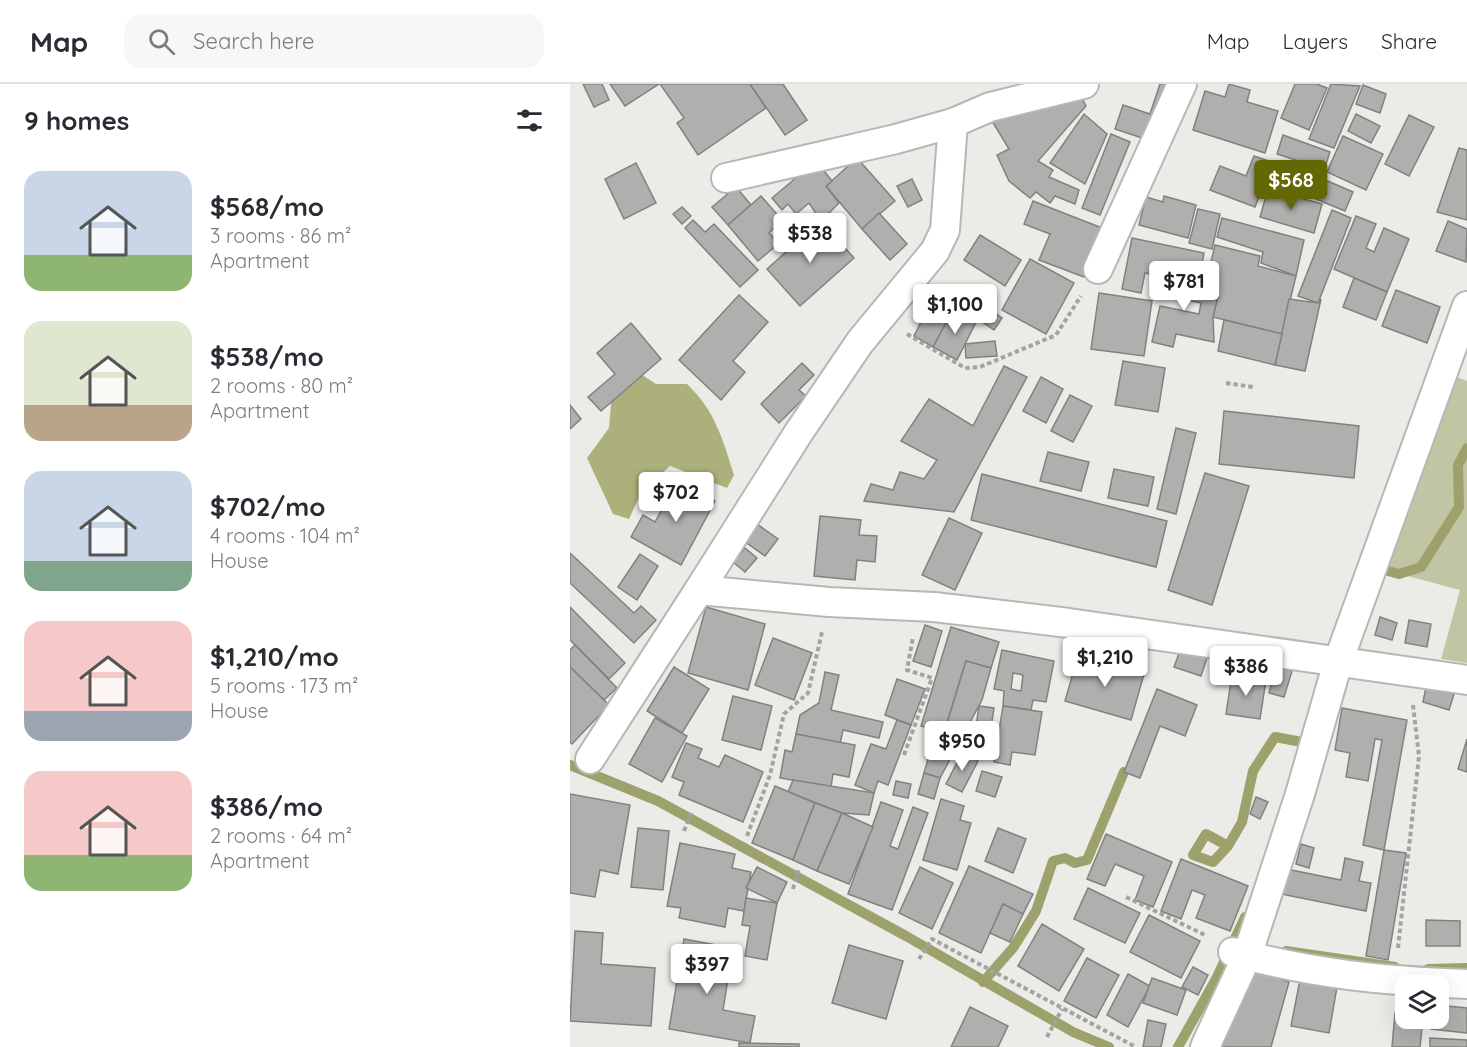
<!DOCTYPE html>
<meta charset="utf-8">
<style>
body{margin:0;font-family:Quicksand,sans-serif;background:#f7f7f7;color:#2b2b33;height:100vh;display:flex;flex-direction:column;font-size:22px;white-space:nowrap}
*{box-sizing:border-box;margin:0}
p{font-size:20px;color:#7c7c81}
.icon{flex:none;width:33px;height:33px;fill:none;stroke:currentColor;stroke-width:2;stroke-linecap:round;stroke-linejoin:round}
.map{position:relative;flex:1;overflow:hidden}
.sheet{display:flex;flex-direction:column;background:#fff;width:570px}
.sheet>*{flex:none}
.tools{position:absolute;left:825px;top:891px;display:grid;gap:12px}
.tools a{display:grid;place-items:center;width:54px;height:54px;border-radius:12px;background:#fff;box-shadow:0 6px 24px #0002;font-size:30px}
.price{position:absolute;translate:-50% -51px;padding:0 14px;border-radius:6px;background:#fff;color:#222;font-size:20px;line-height:39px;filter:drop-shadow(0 2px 3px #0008)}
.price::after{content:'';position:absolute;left:50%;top:36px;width:18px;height:14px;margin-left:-9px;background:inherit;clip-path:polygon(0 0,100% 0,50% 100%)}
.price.selected{background:#636704;color:#fff}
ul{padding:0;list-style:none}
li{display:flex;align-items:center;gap:18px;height:150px;padding:0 24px}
li span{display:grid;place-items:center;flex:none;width:168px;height:120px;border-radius:18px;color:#555}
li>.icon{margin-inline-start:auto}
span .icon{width:72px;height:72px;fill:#fffc;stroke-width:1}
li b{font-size:26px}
h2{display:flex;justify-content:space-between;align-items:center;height:72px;padding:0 24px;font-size:26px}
header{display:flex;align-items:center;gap:36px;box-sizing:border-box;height:84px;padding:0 30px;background:#fff;border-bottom:2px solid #e1e1e2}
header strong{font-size:28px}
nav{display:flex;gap:33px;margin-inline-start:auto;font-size:21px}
.search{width:420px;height:54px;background:#f7f7f7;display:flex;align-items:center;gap:15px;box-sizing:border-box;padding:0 21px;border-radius:18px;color:#7c7c81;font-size:22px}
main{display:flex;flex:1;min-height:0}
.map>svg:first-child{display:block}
.green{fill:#c2c5a3}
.forest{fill:#acb07a}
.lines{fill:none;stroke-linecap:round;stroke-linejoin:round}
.stream{stroke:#9da16b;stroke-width:10}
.building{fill:#afb0ad;stroke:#81827f;stroke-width:1.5;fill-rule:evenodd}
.street-casing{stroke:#b7b8b5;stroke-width:32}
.path{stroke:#a3a4a1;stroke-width:4;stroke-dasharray:4.5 3;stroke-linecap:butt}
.street{stroke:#fff;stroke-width:28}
</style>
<header>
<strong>Map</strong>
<div class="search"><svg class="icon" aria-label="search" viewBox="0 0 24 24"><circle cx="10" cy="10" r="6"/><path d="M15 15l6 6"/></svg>Search here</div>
<nav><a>Map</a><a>Layers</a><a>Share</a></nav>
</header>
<main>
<section class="sheet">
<h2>9 homes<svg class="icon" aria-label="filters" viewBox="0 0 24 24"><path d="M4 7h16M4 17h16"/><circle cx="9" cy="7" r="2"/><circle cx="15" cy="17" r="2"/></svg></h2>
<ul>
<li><span style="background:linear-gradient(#c9d6e8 70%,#8fb573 0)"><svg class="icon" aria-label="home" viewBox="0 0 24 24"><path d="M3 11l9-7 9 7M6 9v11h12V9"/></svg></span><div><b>$568/mo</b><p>3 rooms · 86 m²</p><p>Apartment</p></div></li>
<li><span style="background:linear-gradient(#dfe7d0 70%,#b9a48a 0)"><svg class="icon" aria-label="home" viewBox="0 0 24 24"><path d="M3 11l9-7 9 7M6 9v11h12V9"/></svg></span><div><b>$538/mo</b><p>2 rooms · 80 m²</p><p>Apartment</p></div></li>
<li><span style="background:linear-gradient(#c9d6e8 75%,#7fa58c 0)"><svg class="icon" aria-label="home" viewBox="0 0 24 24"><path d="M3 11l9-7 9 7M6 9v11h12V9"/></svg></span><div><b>$702/mo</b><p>4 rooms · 104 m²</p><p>House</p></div></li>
<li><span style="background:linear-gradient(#f6c9c9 75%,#9aa5b1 0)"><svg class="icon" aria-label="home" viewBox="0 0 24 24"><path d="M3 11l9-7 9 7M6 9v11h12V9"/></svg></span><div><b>$1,210/mo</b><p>5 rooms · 173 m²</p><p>House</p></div></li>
<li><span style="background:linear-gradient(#f6c9c9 70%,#8fb573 0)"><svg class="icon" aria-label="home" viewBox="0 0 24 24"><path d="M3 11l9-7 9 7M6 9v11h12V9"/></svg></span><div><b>$386/mo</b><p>2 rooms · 64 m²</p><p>Apartment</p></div></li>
</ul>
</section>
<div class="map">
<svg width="897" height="963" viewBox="0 0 897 963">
<rect width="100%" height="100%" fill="#ebece8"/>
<polygon class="green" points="879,290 897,297 897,579 871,575 890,506 804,483"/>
<path class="forest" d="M66,287L86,300H117C146,328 152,354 164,391L157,404L100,382L71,409L59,435L43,430L17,374L39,344L42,309Z"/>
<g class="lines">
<g class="stream">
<polyline points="804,483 829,490 851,483 889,423 888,381 897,364"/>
<polyline points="0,681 88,717 336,852 503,948 539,963"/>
<polyline points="658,762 636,750 623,771 643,778 658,762 672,738 683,687 705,653 732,658"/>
<polyline points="716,867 825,883"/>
<polyline points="858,885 897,884"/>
<polyline points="413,898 443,864 466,827 483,777 495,774 505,779 517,776 554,688"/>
<polyline points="608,963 646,895 675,833"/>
</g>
</g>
<g class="building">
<polygon points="13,0 32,0 39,16 24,23"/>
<polygon points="40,0 89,0 55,22"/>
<polygon points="90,0 180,0 196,24 128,71 107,39 114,34"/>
<polygon points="180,0 213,0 237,36 215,51"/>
<polygon points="590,0 606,0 587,59 545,45 553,21 580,30"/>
<polygon points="659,0 680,6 677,18 708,27 695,69 623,46 635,7 655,13"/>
<polygon points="725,0 747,0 757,4 739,46 711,34"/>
<polygon points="761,0 790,2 764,64 739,55"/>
<polygon points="793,1 816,10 810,29 786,20"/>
<polygon points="509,9 516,22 468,77 483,86 479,93 509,106 505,120 485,112 480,119 466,108 460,114 439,97 427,71 439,65 419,32"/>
<polygon points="514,30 537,50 515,100 480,79"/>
<polygon points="786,30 810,42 801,59 778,47"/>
<polygon points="839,31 864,43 839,92 815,80"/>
<polygon points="541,50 560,58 530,131 512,124"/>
<polygon points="713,51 760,68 747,107 709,94 714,81 735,88 738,80 707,70"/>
<polygon points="773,52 813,70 796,106 757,88"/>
<polygon points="889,64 897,66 897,136 867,128"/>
<polygon points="684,72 702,78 685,123 640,106 650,82 676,92"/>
<polygon points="287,74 325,117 292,145 256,102"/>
<polygon points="246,77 262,97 256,102 269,119 251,137 239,119 226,130 218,120 212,126 202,114"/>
<polygon points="66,79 86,119 54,135 35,95"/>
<polygon points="342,95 352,116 338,123 327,102"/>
<polygon points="753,95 783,108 775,127 746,115"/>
<polygon points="166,103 181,121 158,141 142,123"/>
<polygon points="698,105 752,120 744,149 690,133"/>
<polygon points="191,112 212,136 199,149 209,159 188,177 158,141"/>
<polygon points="594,112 626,121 618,154 569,141 576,113 593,118"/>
<polygon points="463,117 532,144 514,193 469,176 480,150 454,140"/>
<polygon points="112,123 121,132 112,140 103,130"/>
<polygon points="628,125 650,130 642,165 619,159"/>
<polygon points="762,126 781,134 748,219 728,212"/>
<polygon points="309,129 337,160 320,176 292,145"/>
<polygon points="786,132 806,140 796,164 804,168 814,144 839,155 817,208 764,185"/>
<polygon points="652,134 734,156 726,192 691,179 693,168 647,153"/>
<polygon points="123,136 135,148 144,140 188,186 170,203 115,144"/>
<polygon points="251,137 284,174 230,222 197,185"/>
<polygon points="878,137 897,145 896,178 866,167"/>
<polygon points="410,151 451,176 435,202 394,176"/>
<polygon points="562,154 634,169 628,200 575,189 571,209 552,205"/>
<polygon points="645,161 690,172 688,182 726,192 712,250 643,233 648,212 634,208"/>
<polygon points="460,175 504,199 476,250 432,226"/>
<polygon points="587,191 628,200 634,208 648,212 643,233 644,258 606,250 603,263 582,258 590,222 629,230 631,219 580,208"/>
<polygon points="784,194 817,208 806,236 773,223"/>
<polygon points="826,206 870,223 857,259 812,242"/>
<polygon points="380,207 391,212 363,263 344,252 363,214 374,219"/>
<polygon points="529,209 582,217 574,272 521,265"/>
<polygon points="169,211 198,238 163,277 175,288 151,316 109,276"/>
<polygon points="719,215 748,219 751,215 735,287 705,281"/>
<polygon points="416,223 432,234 424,246 408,235"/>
<polygon points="383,226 406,238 387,276 363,263"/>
<polygon points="654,236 712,250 705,281 648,267"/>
<polygon points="61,239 91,275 31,327 18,313 45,290 27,269"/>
<polygon points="425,257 427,272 396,274 395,260"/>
<polygon points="553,277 595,284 588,328 545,321"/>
<polygon points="232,279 244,291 229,306 236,312 209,339 191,320"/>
<polygon points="434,282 457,293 384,428 294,417 301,400 323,406 330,388 354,395 367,376 331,357 359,315 403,342"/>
<polygon points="471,293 493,305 476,339 453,327"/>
<polygon points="500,311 522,322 503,358 481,347"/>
<polygon points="0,321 11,335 0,345"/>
<polygon points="654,327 789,342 784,394 649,380"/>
<polygon points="606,344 626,349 606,430 587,425"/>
<polygon points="478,368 519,378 511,407 470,397"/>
<polygon points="544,385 584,393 578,422 538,414"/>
<polygon points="635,389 679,402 642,521 598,506"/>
<polygon points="412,390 597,437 586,483 401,436"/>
<polygon points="108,396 145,417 111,481 61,453 73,431 85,438"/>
<polygon points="250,432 291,436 289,451 307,452 305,478 287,476 285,496 244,492"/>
<polygon points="379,434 412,449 385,506 352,491"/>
<polygon points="187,440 208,455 195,472 174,457"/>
<polygon points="175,464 187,474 175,488 163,478"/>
<polygon points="0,469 64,529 71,522 86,536 64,559 0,499"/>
<polygon points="70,470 88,482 67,516 48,503"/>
<polygon points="0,523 55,579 39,595 0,556"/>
<polygon points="136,523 195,540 178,606 118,589"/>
<polygon points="810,533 827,539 822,556 805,551"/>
<polygon points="839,536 861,540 857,563 835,559"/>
<polygon points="355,541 372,547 361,583 343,577"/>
<polygon points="381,543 429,558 421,584 396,577 374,649 351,642"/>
<polygon points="203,554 242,569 224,616 185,601"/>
<polygon points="5,561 47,604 34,616 0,583 0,566"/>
<polygon points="611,564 637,574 631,592 604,583"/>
<path d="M432,566L484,577L476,618L463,616L461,626L433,622L434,607L424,605ZM443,589L453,591L451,607L441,605Z"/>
<polygon points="508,572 574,590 561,636 495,617"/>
<polygon points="396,577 421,584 412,616 370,694 354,689 366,647 374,649"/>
<polygon points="0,583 39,621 2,660 0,658"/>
<polygon points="104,583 139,605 112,649 77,627"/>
<polygon points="706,583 722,587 714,613 699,609"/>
<polygon points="255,588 269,591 261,626 313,638 309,654 273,646 270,660 226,650 230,631 249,619"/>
<polygon points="662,591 696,596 690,635 656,630"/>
<polygon points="327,595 355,605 341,641 315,631"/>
<polygon points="856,603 884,610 879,626 853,618"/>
<polygon points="587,605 627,621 615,652 590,642 570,694 554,688"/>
<polygon points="163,612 202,622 191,666 152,656"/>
<polygon points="409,622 424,624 417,670 402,669"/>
<polygon points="433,622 472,628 465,671 442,668 440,681 424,678"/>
<polygon points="772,624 837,636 814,766 793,761 812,656 805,655 798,697 776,693 780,669 765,666"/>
<polygon points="85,634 117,652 92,698 59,680"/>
<polygon points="327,636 341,641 318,701 308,697 304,709 285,701 301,660 316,665"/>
<polygon points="226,650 285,661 279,693 263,690 261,703 210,694 215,666 222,668"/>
<polygon points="897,655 897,688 888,685"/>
<polygon points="116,659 132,665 128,674 149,683 155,671 193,688 173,738 109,711 114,698 102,693"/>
<polygon points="392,669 408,677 392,708 376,700"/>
<polygon points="412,687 432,693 425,713 406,707"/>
<polygon points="354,689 370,694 364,715 348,710"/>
<polygon points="223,696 304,709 299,731 272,729 218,708"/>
<polygon points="326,697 341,700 338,714 323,711"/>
<polygon points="205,702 245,719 223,776 182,759"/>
<polygon points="0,710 60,721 48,790 30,786 25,813 0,809"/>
<polygon points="686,713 698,718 690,735 680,730"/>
<polygon points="371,715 394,722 390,736 401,739 387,786 353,776"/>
<polygon points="311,718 333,726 320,762 328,765 343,723 358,729 322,826 278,810"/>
<polygon points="245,719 272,729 247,787 223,776"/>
<polygon points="272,729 303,743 279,800 247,787"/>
<polygon points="68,744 99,747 93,806 61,803"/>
<polygon points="428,744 456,755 443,789 415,777"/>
<polygon points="536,750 602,778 583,823 565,816 574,792 545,780 535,802 517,795"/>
<polygon points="110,759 165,770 162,784 181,788 174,827 158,824 155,843 109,834 111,824 97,822"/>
<polygon points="731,760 744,764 739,784 726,780"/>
<polygon points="814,766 836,769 818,876 796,872"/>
<polygon points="775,774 793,778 789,797 801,799 796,827 711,810 716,785 771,796"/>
<polygon points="611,775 678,802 660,847 626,834 635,811 622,806 611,835 591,827"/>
<polygon points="399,782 463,810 453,830 433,820 411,869 369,849"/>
<polygon points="187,783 217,798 207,819 176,804"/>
<polygon points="350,783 383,799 362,845 329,829"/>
<polygon points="518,804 570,829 555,859 504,835"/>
<polygon points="176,814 207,819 197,876 175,872 180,842 172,841"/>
<polygon points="433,820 453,830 440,858 420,849"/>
<polygon points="579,831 630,857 611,894 560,868"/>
<polygon points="856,836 890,837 890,862 856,862"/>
<polygon points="472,840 514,865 489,907 448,882"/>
<polygon points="5,847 33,849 31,880 85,884 81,942 0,937"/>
<polygon points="114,855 163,864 153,926 185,932 180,959 99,945"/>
<polygon points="279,861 333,877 316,935 262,919"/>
<polygon points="517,874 549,891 526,934 494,917"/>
<polygon points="677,882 719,898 701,963 645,963"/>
<polygon points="623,883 638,891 628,911 612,903"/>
<polygon points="558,890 580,902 558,943 537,931"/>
<polygon points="582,894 616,906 607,931 573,919"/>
<polygon points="730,896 767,903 759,949 721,942"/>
<polygon points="868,921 897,924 897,949 861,945 863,934 868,934"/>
<polygon points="400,923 438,942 428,963 381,963"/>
<polygon points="825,929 836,930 836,934 853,934 850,963 822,963"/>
<polygon points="578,936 596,940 591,963 573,963"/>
<polygon points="860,954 897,956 897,963 860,963"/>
<polygon points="169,959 229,960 229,963 169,963"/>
</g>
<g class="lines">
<g class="street-casing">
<g id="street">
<polyline points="156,94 326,55 383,39 420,23 514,0"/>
<polyline points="528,185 612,0"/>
<polyline points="129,506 229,348 290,258 365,167 375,146 383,39"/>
<polyline points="20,675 129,506 259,518 364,523 499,539 897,596"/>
<path d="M663,868C744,890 814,897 897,900"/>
<polyline points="635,963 677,872 730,710 768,578 897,222"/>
</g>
</g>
<g class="path">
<polyline points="337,250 395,284 410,283 486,251 511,212"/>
<polyline points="656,299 683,303"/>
<polyline points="334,671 362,594 337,586 343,553"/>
<polyline points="114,747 122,727"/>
<polyline points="177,752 200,691 214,630 238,609 252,548"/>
<polyline points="223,805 229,784"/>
<polyline points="556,813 637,852"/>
<polyline points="828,864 849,672 843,621"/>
<polyline points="349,875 362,855 564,962"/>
<polyline points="477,953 492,925"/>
</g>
<use href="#street" class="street"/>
</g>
</svg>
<div class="tools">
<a><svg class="icon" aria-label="layers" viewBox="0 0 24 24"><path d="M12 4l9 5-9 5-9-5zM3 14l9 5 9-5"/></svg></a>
</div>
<b class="price selected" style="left:721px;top:127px">$568</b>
<b class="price" style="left:240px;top:180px">$538</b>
<b class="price" style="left:614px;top:228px">$781</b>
<b class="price" style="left:385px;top:251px">$1,100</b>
<b class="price" style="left:106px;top:439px">$702</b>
<b class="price" style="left:535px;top:604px">$1,210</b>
<b class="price" style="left:676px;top:613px">$386</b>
<b class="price" style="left:392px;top:688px">$950</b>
<b class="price" style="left:137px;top:911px">$397</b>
</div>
</main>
